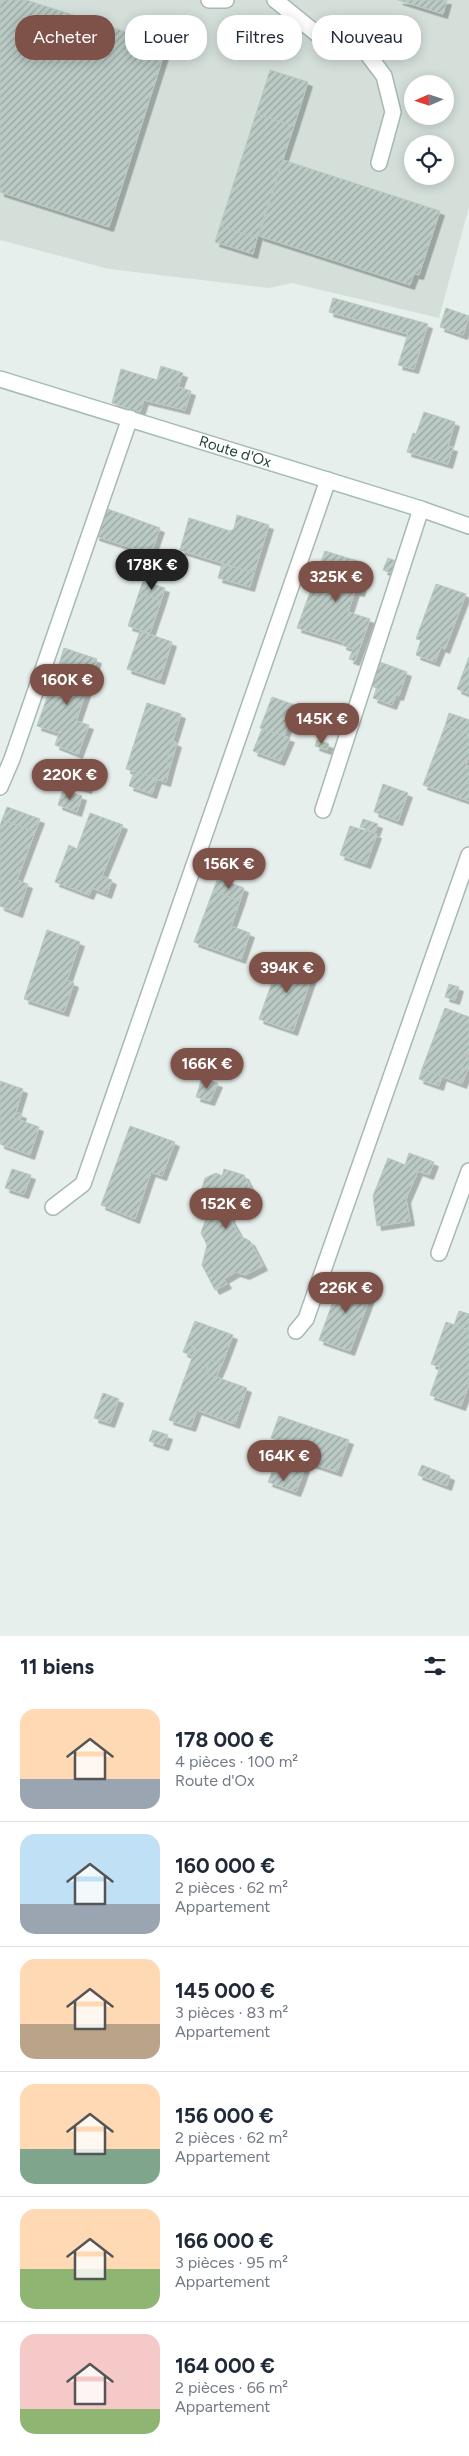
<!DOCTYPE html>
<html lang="fr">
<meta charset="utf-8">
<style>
body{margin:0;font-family:Figtree,sans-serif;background:#f6f6f7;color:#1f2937;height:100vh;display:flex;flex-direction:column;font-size:19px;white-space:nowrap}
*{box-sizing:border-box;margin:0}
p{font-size:16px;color:#747a83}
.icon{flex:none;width:28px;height:28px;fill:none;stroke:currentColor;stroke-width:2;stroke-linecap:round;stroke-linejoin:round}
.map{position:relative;height:1636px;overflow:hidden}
.drawer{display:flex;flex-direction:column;background:#fff;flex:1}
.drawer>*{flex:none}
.top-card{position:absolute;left:15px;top:15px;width:440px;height:45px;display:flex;gap:10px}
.needle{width:32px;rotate:267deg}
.buttons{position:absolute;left:404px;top:75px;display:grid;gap:10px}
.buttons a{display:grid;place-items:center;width:50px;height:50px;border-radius:50%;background:#fff;box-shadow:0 2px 12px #0003;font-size:25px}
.price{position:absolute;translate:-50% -42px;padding:0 11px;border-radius:18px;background:#7f5249;color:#fff;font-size:16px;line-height:32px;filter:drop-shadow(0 1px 2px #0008)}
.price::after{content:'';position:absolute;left:50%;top:30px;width:15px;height:11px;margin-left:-8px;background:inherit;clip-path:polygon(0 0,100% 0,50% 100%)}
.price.active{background:#222;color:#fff}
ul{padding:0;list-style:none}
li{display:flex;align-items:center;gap:15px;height:125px;padding:0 20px}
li+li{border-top:1px solid #e0e1e3}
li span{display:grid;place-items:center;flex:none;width:140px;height:100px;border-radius:15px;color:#555}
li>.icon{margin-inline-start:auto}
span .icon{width:60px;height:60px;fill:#fffc;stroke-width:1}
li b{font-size:21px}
h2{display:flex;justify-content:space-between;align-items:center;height:60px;padding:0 20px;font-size:21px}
.chip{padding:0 18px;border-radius:20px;background:#fff;box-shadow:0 2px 12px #0003;font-size:18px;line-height:45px}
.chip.active{background:#7f5249;color:#fff}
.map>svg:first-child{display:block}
.built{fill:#d4dfda;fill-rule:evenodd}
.building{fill:url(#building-hatch);stroke:#b8c9c2;filter:url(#shadow)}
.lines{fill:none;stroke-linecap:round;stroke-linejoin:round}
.lane-casing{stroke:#a8b8b2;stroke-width:18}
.street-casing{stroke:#a8b8b2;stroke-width:18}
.secondary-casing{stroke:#a4bbb3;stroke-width:18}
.lane{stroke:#fff;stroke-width:15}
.street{stroke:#fff;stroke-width:15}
.secondary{stroke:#fff;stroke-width:15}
.labels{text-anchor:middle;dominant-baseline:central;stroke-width:4;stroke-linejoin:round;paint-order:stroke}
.street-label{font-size:15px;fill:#24423a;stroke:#f7fbf9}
</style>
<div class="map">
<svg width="469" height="1636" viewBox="0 0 469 1636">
<defs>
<pattern id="building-hatch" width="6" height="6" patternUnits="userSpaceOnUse" patternTransform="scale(1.25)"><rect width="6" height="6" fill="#bbcac4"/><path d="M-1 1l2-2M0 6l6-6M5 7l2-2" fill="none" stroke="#98a6a0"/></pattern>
<filter id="shadow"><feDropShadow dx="4.5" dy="4.5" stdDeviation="0" flood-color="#0004"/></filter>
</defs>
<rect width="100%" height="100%" fill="#e6efeb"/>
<path class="built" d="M0,0H469V207L439,318L292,283L269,288L109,269L0,240ZM412,84H445V116H412ZM412,144H445V176H412Z"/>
<g class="building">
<polygon points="0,0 26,0 167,45 109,227 0,192"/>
<polygon points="398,0 447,0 443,14"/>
<polygon points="270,70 308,82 294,126 256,114"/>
<polygon points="256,114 294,126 257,238 220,226"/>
<polygon points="283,160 440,211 419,275 414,274 410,285 259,236"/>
<polygon points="220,226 257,238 253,254 215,242"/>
<polygon points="333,298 428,324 414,369 398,365 408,334 329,312"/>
<polygon points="446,308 469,316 463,335 440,327"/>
<polygon points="161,366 183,373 178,387 191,391 185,410 144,400 140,412 112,403 121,369 157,380"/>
<polygon points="424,412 455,422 448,446 453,447 448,464 407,452 413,433 416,434"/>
<polygon points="105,508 160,528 151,554 95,536"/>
<polygon points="237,515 269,525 254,573 180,550 189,518 230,531 234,529"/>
<polygon points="325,551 361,562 363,567 358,581 363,582 360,592 355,591 348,612 370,619 355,661 349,659 353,649 342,645 343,642 297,628"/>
<polygon points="388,558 396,561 391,573 383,570"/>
<polygon points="222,564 254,573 250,587 218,578"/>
<polygon points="143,581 165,588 161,601 139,593"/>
<polygon points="436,584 466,594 445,649 441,647 435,662 416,655 421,640 416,639"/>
<polygon points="139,593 161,601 150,633 128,626"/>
<polygon points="140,631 172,642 160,680 127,669"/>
<polygon points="64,648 97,659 93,672 60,661"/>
<polygon points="469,657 469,694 457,689"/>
<polygon points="60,661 93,672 76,721 89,725 78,754 55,745 59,733 37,726"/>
<polygon points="380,662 407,672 399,696 371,686"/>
<polygon points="377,688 396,695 392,705 373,698"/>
<polygon points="272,697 295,705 284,736 260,728"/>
<polygon points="147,703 181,714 166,762 171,763 166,782 126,769"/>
<polygon points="449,713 469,720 469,734 445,726"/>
<polygon points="445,726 469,734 469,756 466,765 469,766 469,801 423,785"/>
<polygon points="262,729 290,738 280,761 253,751"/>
<polygon points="317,740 329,744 327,750 315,746"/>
<polygon points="172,741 177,743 171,763 166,762"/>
<polygon points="134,771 157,779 152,794 129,786"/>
<polygon points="77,773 91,778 87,789 73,785"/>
<polygon points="383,784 408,793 398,821 374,812"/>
<polygon points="63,790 82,796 77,812 58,805"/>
<polygon points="7,807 40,819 35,832 2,820"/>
<polygon points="90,813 123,825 102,876 112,880 107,894 92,888 89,895 55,882 69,845 77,849"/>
<polygon points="363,819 378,824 375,832 360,827"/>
<polygon points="2,820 35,832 17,880 28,884 18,913 0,906 0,826"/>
<polygon points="350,826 377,834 366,864 340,855"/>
<polygon points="218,878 244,888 240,901 213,891"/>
<polygon points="213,891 240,901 231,926 250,933 241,959 194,942"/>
<polygon points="47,930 80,942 67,980 74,983 64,1012 24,999"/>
<polygon points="281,957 315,968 293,1031 259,1019"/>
<polygon points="449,984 459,987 455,1000 445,997"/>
<polygon points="445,1008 469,1017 469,1050 457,1082 422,1069"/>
<polygon points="466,1057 469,1058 469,1066 462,1084 457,1082"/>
<polygon points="422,1069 442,1076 439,1086 419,1079"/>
<polygon points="202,1078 218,1083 210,1101 196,1097"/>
<polygon points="0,1081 23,1089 14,1118 39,1127 30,1155 0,1144"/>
<polygon points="16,1112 22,1114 20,1120 14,1118"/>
<polygon points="130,1126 175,1142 162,1176 151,1172 135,1219 101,1205"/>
<polygon points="409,1153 434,1162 429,1175 418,1171 406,1199 410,1221 377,1226 373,1196 388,1158 405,1165"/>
<polygon points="12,1169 31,1175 24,1194 5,1188"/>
<polygon points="224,1169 244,1175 253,1193 235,1201 230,1218 240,1236 250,1241 263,1266 245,1275 236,1272 224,1279 227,1284 215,1290 202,1265 207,1245 201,1233 214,1195 201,1191 205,1178 216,1173 222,1176"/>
<polygon points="342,1277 373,1289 350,1351 319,1340"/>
<polygon points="459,1311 469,1314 469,1330 454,1325"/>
<polygon points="195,1321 233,1335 222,1364 211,1360 205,1373 247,1388 235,1424 197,1410 191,1427 169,1420 196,1347 186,1344"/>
<polygon points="446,1322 469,1330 469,1384 461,1406 430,1395 440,1367 431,1364"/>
<polygon points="186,1344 196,1347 192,1356 183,1352"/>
<polygon points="211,1360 222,1364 216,1377 205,1373"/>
<polygon points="103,1393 119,1399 110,1423 94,1418"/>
<polygon points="279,1416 349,1440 337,1472 307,1462 300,1482 272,1472 283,1442 271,1438"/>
<polygon points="153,1430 168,1435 164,1446 149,1441"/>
<polygon points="422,1465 450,1476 447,1486 418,1475"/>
<polygon points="272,1472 300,1482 296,1492 268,1482"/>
</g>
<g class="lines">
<g class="lane-casing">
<g id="lane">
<polyline points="275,0 322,38 366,52 384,76 393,112 379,163"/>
<polyline points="0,787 12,759 130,418"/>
<polyline points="323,810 421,509"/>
<polyline points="53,1207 83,1184 328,480"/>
<polyline points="439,1253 469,1171"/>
<polyline points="296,1331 306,1319 469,855"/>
</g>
</g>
<g class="street-casing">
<polyline id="street" points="209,0 226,0"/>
</g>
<g class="secondary-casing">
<g id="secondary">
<path id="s1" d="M0,379L421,509L469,526"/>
</g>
</g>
<use href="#lane" class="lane"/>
<use href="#street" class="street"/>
<use href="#secondary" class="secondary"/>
</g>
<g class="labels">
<g class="street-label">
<text stroke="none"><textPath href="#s1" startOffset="246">Route d'Ox</textPath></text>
</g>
</g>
</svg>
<div class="buttons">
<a><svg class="needle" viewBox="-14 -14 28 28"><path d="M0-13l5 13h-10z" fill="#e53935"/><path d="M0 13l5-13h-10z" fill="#747a83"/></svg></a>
<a><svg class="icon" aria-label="locate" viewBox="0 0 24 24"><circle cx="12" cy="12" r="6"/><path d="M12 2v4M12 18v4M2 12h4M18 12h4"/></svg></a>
</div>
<b class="price active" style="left:152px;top:591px">178K €</b>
<b class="price" style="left:336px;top:603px">325K €</b>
<b class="price" style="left:67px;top:706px">160K €</b>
<b class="price" style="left:322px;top:745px">145K €</b>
<b class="price" style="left:70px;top:801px">220K €</b>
<b class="price" style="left:229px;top:890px">156K €</b>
<b class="price" style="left:287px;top:994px">394K €</b>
<b class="price" style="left:207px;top:1090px">166K €</b>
<b class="price" style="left:226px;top:1230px">152K €</b>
<b class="price" style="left:346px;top:1314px">226K €</b>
<b class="price" style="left:284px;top:1482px">164K €</b>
<div class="top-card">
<a class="chip active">Acheter</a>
<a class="chip">Louer</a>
<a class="chip">Filtres</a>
<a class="chip">Nouveau</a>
</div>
</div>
<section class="drawer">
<h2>11 biens<svg class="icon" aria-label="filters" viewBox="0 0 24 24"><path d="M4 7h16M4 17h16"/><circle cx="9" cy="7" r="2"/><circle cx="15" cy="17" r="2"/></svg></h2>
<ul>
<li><span style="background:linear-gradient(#ffd9b3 70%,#9aa5b1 0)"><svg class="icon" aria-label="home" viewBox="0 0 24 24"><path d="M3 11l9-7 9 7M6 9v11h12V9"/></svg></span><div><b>178 000 €</b><p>4 pièces · 100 m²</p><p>Route d'Ox</p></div></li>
<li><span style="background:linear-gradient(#bfe0f5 70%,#9aa5b1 0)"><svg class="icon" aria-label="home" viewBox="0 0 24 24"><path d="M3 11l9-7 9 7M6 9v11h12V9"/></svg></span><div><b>160 000 €</b><p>2 pièces · 62 m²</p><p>Appartement</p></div></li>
<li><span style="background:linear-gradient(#ffd9b3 65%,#b9a48a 0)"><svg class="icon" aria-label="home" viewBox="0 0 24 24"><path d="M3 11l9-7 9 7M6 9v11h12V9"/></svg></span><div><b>145 000 €</b><p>3 pièces · 83 m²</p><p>Appartement</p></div></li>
<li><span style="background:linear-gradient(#ffd9b3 65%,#7fa58c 0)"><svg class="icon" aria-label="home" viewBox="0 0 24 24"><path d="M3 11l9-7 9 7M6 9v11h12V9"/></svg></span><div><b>156 000 €</b><p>2 pièces · 62 m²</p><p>Appartement</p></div></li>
<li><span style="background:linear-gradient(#ffd9b3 60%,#8fb573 0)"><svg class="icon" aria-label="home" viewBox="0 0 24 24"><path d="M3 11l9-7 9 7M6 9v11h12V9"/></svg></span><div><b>166 000 €</b><p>3 pièces · 95 m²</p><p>Appartement</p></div></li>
<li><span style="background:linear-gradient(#f6c9c9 75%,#8fb573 0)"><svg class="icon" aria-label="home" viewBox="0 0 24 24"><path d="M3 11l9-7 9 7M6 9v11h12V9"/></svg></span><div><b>164 000 €</b><p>2 pièces · 66 m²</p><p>Appartement</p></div></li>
</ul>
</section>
